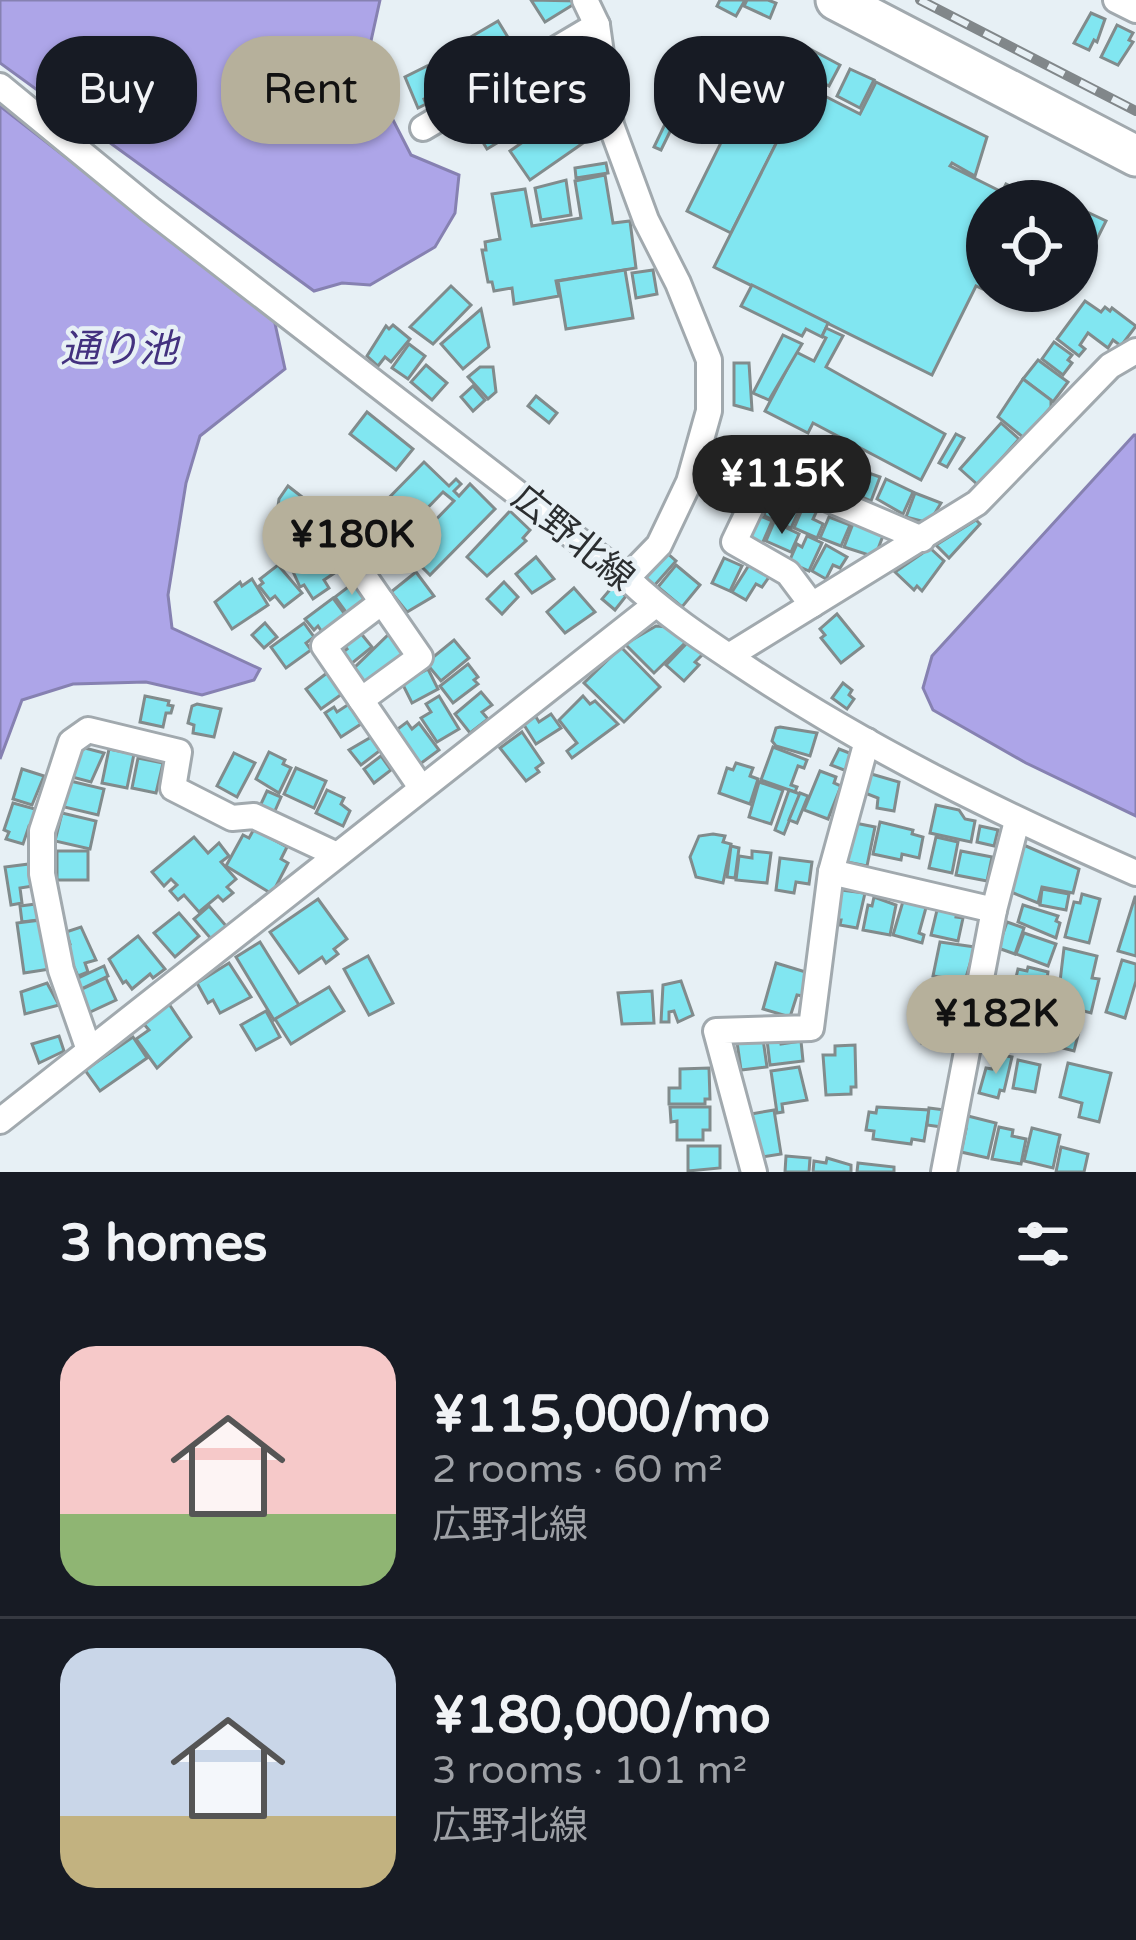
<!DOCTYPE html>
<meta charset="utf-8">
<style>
body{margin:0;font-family:"Varela Round","Noto Sans JP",sans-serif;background:#20242c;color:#f1f3f6;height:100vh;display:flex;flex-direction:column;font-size:45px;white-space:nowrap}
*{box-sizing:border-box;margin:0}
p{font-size:39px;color:#9ea1a6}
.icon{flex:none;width:66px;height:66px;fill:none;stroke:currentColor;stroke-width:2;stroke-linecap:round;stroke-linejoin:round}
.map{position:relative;height:1172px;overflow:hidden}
.drawer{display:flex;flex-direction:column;background:#171b24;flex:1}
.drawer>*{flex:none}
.banner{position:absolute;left:36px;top:36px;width:1065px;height:108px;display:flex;gap:24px}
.buttons{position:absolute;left:966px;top:180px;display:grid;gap:24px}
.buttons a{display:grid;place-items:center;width:132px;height:132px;border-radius:50%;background:#171b24;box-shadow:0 3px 9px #0004;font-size:60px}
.price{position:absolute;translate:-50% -102px;padding:0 27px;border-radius:42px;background:#b6b09b;color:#111;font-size:39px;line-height:78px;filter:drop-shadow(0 3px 6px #0008)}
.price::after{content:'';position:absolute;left:50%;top:72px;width:36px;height:27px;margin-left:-18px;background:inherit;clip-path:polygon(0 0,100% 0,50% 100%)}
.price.on{background:#222;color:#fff}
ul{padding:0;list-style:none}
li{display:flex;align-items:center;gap:36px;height:300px;padding:0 60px}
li+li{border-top:3px solid #363941}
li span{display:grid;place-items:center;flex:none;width:336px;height:240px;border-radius:36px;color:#555}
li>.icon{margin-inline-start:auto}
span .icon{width:144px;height:144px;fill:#fffc;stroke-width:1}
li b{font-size:51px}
h2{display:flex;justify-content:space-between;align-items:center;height:144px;padding:0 60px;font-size:51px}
.pill{padding:0 42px;border-radius:48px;background:#171b24;box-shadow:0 3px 9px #0004;font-size:42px;line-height:108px}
.pill.on{background:#b6b09b;color:#111}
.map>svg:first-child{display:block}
.water{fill:#ada5e8;stroke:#8681b1;stroke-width:3}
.building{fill:#81e6f1;stroke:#818b8c;stroke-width:3;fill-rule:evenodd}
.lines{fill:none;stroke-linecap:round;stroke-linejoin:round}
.minor-casing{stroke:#a1a9ae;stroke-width:30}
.primary-casing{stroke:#a1a9ae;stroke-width:45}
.minor{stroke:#fff;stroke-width:24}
.primary{stroke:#fff;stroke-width:39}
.rail-casing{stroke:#81878a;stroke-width:10}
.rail{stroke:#e7f0f5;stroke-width:6;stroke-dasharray:18;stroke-linecap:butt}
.labels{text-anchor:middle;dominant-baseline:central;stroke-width:9;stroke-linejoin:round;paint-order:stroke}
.street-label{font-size:36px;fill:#2b2e30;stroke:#e7f0f5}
.water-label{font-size:39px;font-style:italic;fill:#43317f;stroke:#e7f0f5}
</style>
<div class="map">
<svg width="1136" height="1172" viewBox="0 0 1136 1172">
<rect width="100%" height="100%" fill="#e7f0f5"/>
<g class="water">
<polygon points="0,0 380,0 369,50 387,89 392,118 411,155 459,175 455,213 435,247 370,285 342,283 314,291 0,63"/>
<polygon points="0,106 274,319 285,369 200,436 186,483 168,595 172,628 260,669 254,680 202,695 146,682 73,684 22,700 0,759"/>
<polygon points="1134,435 1136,435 1136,816 1026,763 933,710 923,688 932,656"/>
</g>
<g class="building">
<polygon points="531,0 579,1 545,22"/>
<polygon points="720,0 745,0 736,16 717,6"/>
<polygon points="747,0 768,0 776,3 770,18 744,6"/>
<polygon points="1091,13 1105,19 1097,42 1094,40 1089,50 1074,43"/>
<polygon points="498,21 509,39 493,49 490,58 481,63 464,41"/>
<polygon points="1117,25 1133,33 1129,40 1133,42 1118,65 1101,57"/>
<polygon points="797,42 840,65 829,86 786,63"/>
<polygon points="461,46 477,74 462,87 449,91 433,62"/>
<polygon points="569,53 583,76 565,87 551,64"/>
<polygon points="760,64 805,86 731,233 687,211"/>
<polygon points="427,66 439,92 424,99 426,104 418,108 405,77"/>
<polygon points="548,68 566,95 544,110 533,93 538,89 532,79"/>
<polygon points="850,69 874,80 860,108 837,96"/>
<polygon points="522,80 529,98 522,103 524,106 532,101 540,113 511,131 491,99"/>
<polygon points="876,82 987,137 975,176 952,163 950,166 1002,192 1006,184 1034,198 987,201 987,291 976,286 932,375 714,267 805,86 860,114"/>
<polygon points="677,99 684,103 661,150 654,147"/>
<polygon points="488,104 507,137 487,149 467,116"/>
<polygon points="576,105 596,134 530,180 510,151"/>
<polygon points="606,163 608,173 576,178 575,168"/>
<polygon points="605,175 613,223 630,221 636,268 556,281 559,296 514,304 512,288 494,291 492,282 488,282 482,250 486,250 485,242 500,239 492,194 525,189 532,226 581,218 575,181"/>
<polygon points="566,180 571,215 541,220 535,188"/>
<polygon points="1083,210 1106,221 1085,263 1077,259 1077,223"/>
<polygon points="625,270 633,318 566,329 558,281"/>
<polygon points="653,270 657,294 636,298 632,273"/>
<polygon points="752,285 828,323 822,337 806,329 802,336 741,306"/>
<polygon points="451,286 471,305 433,344 410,327"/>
<polygon points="1085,301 1101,312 1105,307 1110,311 1112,308 1136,326 1121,346 1113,340 1108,348 1088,333 1080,345 1085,349 1079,356 1057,339"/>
<polygon points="481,309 489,347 463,369 441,344"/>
<polygon points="393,325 410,339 391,362 385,357 378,366 367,356 386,326 389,329"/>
<polygon points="826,328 843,336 826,367 945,434 921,480 813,423 808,433 765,411 796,352 814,361 826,338 822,336"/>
<polygon points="783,335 802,344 769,400 753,393"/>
<polygon points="1054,342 1072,355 1068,360 1072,363 1063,375 1042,359"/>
<polygon points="409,344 425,356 408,379 392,368"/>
<polygon points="1038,360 1068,382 1053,402 1023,379"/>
<polygon points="734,363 749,363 752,410 734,405"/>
<polygon points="426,365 447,383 432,400 411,382"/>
<polygon points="480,367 493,367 496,392 488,399 468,377"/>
<polygon points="1023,379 1051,400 1051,407 1024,438 998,417"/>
<polygon points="473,386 485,400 473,411 461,397"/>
<polygon points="536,396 557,413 549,423 528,406"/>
<polygon points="367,412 413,449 396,470 350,434"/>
<polygon points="1001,423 1019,439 978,485 960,469"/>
<polygon points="956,434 964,438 947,467 939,463"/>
<polygon points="796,442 826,454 816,478 786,467"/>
<polygon points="829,456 858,467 849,490 820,479"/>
<path d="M424,462L449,486L456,479L461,484L454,491L459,496L470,484L495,509L430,575L371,516ZM443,492L454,501L418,538L408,528Z"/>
<polygon points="860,470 880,477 871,501 852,493"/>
<polygon points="886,479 913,492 903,514 877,499"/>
<polygon points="288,486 333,521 287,559 273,542 279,499"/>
<polygon points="787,491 804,499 791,528 765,516 764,511 772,499 782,503"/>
<polygon points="915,493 941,503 929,523 906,517"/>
<polygon points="806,500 819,506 813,519 823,524 817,538 794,528"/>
<polygon points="510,511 530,530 523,538 526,541 487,576 467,557"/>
<polygon points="756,514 772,521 762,544 745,537"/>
<polygon points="829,517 850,525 841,546 820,538"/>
<polygon points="976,520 980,524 949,558 936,545"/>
<polygon points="854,521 884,533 875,557 844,547"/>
<polygon points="774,522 799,534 791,552 766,541"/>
<polygon points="333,523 363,562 345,575 316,536"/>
<polygon points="807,536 822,543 809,571 789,562 797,544 802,547"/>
<polygon points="826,545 847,557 840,568 833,565 826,579 812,571"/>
<polygon points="324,548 339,570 324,580 329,588 313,599 304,585 300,587 291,567"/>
<polygon points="930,548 944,561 922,591 917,586 914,590 895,572"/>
<polygon points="667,553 676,561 653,587 645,579"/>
<polygon points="536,557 554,579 532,593 516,574"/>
<polygon points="724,558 742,566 730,591 712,583"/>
<polygon points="278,565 302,593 284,607 275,596 270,600 259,586 263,583 260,579"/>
<polygon points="676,565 700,585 682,607 658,587"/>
<polygon points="749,565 769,577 762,587 756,584 746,600 732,592"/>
<polygon points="416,572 434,596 407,612 391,592"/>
<polygon points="252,579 268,605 232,629 215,602 240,582 242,586"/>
<polygon points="356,581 370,599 348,615 335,597"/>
<polygon points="504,582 518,597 502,614 487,599"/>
<polygon points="613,586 626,596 615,610 602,599"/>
<polygon points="574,588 595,612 565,633 547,612"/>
<polygon points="333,598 347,617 324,635 318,626 314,630 305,619"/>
<polygon points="837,614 863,646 841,663 821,638 825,635 820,629"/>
<polygon points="265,623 277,637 264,648 252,635"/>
<polygon points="304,623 314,637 306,643 311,650 286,668 271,647"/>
<polygon points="656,626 668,627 687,641 654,673 625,644"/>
<polygon points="359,631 372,647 351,664 342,653 347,649 343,644"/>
<polygon points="390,633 406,652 363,686 351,671"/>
<polygon points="454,640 469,658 441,681 426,663"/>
<polygon points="688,642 703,654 695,662 699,665 684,681 666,665"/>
<polygon points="621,647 660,687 624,722 584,683"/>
<polygon points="468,664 478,677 474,680 478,684 453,703 440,686"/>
<polygon points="428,669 438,689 412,703 402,683"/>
<polygon points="327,673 342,694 321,709 306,689"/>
<polygon points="843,683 852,690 849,695 854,699 847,709 832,698"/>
<polygon points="481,692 492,705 482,712 488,719 470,733 455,714"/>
<polygon points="145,696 169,701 168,705 173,706 171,713 166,713 163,727 140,722"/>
<polygon points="439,696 459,729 437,742 421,718 431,712 426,704"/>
<polygon points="583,696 590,704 595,701 618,724 572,758 567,751 577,743 559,720"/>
<polygon points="197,704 221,709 214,737 193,733 194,725 188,723 192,706"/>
<polygon points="349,704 361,724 341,737 325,713 334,707 337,712"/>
<polygon points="531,709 539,722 551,714 561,728 536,744 519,717"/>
<polygon points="407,722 412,729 419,723 439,750 420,764 395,731"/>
<polygon points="780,727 817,733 810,756 776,746 772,741 776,728"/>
<polygon points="522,732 543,763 536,768 539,772 526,781 500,748"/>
<polygon points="373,736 382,749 361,765 349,750"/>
<polygon points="81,747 104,753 91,782 72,777"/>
<polygon points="773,747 807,760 804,768 798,766 791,785 797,787 795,792 761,780"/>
<polygon points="109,749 134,754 127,788 102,783"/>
<polygon points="839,749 852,754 849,772 831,765"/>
<polygon points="269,752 285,760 283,764 291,768 279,793 256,779"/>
<polygon points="234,753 255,763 237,797 217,786"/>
<polygon points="381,756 391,770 374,783 364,769"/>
<polygon points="138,758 163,763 156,793 132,788"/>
<polygon points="736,763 753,768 750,776 758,779 750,804 719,793 727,768 733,770"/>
<polygon points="296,768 326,781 314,808 284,794"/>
<polygon points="22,769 44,776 32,805 13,799"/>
<polygon points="820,771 836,777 834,783 841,786 828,819 804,810"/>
<polygon points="868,773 899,782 894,811 877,808 878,798 865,793"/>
<polygon points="66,780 104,789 98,815 60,806"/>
<polygon points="759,782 783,790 771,824 749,817"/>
<polygon points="327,790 344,798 341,804 350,811 343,826 316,813"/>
<polygon points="789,790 800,794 784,834 775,830"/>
<polygon points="267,791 281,797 274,813 260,806"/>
<polygon points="800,793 808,796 797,823 789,820"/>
<polygon points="13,803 35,809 33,827 29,826 23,844 6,839 9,832 4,830"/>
<polygon points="936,805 959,810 965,819 975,821 971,842 930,833"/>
<polygon points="62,813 96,821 90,849 55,841"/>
<polygon points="880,822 913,830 912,834 923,837 919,858 902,854 901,860 873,854"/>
<polygon points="855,823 875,827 867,866 847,862"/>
<polygon points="980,826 998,830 994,846 977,842"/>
<polygon points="254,829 287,847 281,859 288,863 272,894 226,866 243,835 249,838"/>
<polygon points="713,834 725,836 723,842 731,844 723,883 696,877 690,857 699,836"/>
<polygon points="194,837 208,853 219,843 229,856 221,862 236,879 227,887 233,893 223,901 218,896 199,912 184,895 178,900 170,891 177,885 171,879 164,886 152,872"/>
<polygon points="936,837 958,842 952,873 929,868"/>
<polygon points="1019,843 1079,869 1073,893 1042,887 1038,903 1011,892"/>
<polygon points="731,846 739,848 735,878 727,877"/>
<rect x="57" y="851" width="31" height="29"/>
<polygon points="752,851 771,853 767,883 736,880 739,856 752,858"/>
<polygon points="961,851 992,857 987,881 956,875"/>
<polygon points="780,858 812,862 809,884 796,882 794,893 776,890"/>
<polygon points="29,864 33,886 20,888 22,903 11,905 5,867"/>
<polygon points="1042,889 1069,894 1066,910 1040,905"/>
<polygon points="841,890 865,893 857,928 840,925 841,920 837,920"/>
<polygon points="1082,894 1100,899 1089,943 1065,937 1074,902 1080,903"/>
<polygon points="874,897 896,905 890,935 863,930 868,905 872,906"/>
<polygon points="1135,897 1136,897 1136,956 1118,951"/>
<polygon points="904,898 927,904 919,933 924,935 922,943 893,935"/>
<polygon points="318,899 347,939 334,949 338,954 326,963 322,957 299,973 270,932"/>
<polygon points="36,904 38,920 22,922 20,906"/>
<polygon points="1023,905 1058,916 1056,921 1060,923 1056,938 1018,922"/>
<polygon points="209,906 227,927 212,940 194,919"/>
<polygon points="938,906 957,911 956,917 963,918 958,941 931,935"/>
<polygon points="179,913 199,936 175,957 154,933"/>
<polygon points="41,920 50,969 24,973 17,923"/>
<polygon points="1007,922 1024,928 1015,954 998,948"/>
<polygon points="81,927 96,960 85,963 88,972 78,976 64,946 70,944 66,932"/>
<polygon points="1024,933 1056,944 1048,966 1016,954"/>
<polygon points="138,936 165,969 153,978 150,974 132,989 126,981 123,983 109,959"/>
<polygon points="260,942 299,1005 274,1020 236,957"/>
<polygon points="940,942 975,947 965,981 933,976"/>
<polygon points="1064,948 1097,956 1092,978 1099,979 1091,1013 1084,1011 1074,1051 1039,1042 1052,988 1059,990"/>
<polygon points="368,956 393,1003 369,1015 344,969"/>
<polygon points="1122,960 1136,964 1136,981 1125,1018 1106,1012"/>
<polygon points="229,963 251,997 220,1013 213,1000 208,1003 197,983"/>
<polygon points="776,963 809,973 803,996 797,995 790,1017 763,1009"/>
<polygon points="104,966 108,976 79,990 74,980"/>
<polygon points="1028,967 1048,972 1045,994 1014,986 1018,969 1027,971"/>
<polygon points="106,978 116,1000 88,1013 78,991"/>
<polygon points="681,981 693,1015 678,1022 674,1011 669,1012 669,1022 661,1022 663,985"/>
<polygon points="47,983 59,1005 25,1014 21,992"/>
<polygon points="329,987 344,1011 291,1044 275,1019"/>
<polygon points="1006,989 1039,997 1034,1017 1005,1009"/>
<polygon points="652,991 654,1023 622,1024 618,993"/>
<polygon points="931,1002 960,1008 949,1049 922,1043"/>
<polygon points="169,1004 191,1037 157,1068 136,1039 149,1030 143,1023"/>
<polygon points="266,1011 280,1037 256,1050 241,1025"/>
<polygon points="988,1015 1024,1023 1018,1049 989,1042 990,1037 984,1035"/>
<polygon points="59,1036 64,1051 39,1063 32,1044"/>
<polygon points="133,1037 147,1058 100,1091 85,1070"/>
<polygon points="780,1038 781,1044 801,1041 803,1061 770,1065 767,1040"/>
<polygon points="763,1039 767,1067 741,1070 737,1042"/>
<polygon points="855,1045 856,1087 851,1087 851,1094 826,1095 823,1055 835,1055 835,1046"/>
<polygon points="996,1054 1012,1057 1004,1091 1000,1090 998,1098 979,1093 986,1068 992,1069"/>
<polygon points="1018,1060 1040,1065 1035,1092 1013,1088"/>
<polygon points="1068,1063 1111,1073 1099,1122 1079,1117 1082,1103 1060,1097"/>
<polygon points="799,1067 807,1100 782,1104 783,1112 777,1113 771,1071"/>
<polygon points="709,1068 710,1099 705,1099 705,1104 669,1104 669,1088 680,1088 680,1069"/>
<polygon points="670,1107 710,1107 710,1130 703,1130 703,1140 677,1140 677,1121 671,1122"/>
<polygon points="877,1107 929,1110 924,1141 912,1139 911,1144 873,1139 874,1131 866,1130 869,1112 876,1113"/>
<polygon points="929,1108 945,1110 942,1127 927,1125"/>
<polygon points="774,1110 781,1154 756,1158 751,1114"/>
<polygon points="964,1115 996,1123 988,1158 961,1152 966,1129 961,1128"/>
<polygon points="999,1127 1013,1130 1012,1136 1026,1139 1021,1164 992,1159"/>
<polygon points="1032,1128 1060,1135 1053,1168 1024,1161"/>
<polygon points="688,1146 720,1146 720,1168 688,1171"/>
<polygon points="1061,1147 1088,1154 1084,1172 1056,1172"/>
<polygon points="786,1156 810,1158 809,1172 785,1172"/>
<polygon points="827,1158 851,1165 851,1172 813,1172 814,1161 826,1163"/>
<polygon points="858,1163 894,1167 894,1172 857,1172"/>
</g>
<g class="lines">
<g class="minor-casing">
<g id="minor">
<polyline points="585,0 597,25 611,125 646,220 678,283 709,360 709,411 689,482 659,545 627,578"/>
<polyline points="1116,0 1136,10"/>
<path d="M0,86L150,209L627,578C663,613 704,640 745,667C868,749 1001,814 1136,873"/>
<polyline points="423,128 597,25"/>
<polyline points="382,602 324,646 420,786"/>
<polyline points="812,605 788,573 734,542 767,473 922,539"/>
<polyline points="729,656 977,503 1110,366 1136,351"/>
<polyline points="361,700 420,657 366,579"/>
<polyline points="831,872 994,910"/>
<polyline points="89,1050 61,970 42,874 42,831 71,742 88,730 179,752 173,788 232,818 254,816 335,854"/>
<polyline points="0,1121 655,605"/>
<polyline points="754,1172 716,1031 811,1028 831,872 867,741"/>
<polyline points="944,1172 994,910 1017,821"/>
</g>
</g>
<g class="primary-casing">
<polyline id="primary" points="836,0 1136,156"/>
</g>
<use href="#minor" class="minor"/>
<use href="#primary" class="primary"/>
<g class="rail-casing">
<polyline id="rail" points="920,0 1136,111"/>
</g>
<use href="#rail" class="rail"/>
</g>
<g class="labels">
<g class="street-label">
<text transform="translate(573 538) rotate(39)">広野北線</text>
</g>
<g class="water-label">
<text x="119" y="349">通り池</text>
</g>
</g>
</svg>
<div class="buttons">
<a><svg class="icon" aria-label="locate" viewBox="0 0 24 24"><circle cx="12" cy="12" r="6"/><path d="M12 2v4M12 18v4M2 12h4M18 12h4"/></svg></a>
</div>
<b class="price on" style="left:782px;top:537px">¥115K</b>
<b class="price" style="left:352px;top:598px">¥180K</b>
<b class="price" style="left:996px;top:1077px">¥182K</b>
<div class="banner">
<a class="pill">Buy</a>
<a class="pill on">Rent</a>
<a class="pill">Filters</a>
<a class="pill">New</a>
</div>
</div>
<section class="drawer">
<h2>3 homes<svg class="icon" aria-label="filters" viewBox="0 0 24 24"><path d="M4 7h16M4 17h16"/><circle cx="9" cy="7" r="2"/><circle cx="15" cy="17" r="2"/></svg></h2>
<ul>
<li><span style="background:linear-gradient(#f6c9c9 70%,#8fb573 0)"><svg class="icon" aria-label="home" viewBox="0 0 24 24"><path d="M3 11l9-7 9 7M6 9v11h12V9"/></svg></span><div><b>¥115,000/mo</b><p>2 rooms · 60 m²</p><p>広野北線</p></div></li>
<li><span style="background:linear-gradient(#c9d6e8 70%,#c2b280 0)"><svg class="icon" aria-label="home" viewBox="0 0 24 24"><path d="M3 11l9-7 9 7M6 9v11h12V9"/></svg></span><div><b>¥180,000/mo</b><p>3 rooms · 101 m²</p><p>広野北線</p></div></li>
</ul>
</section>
